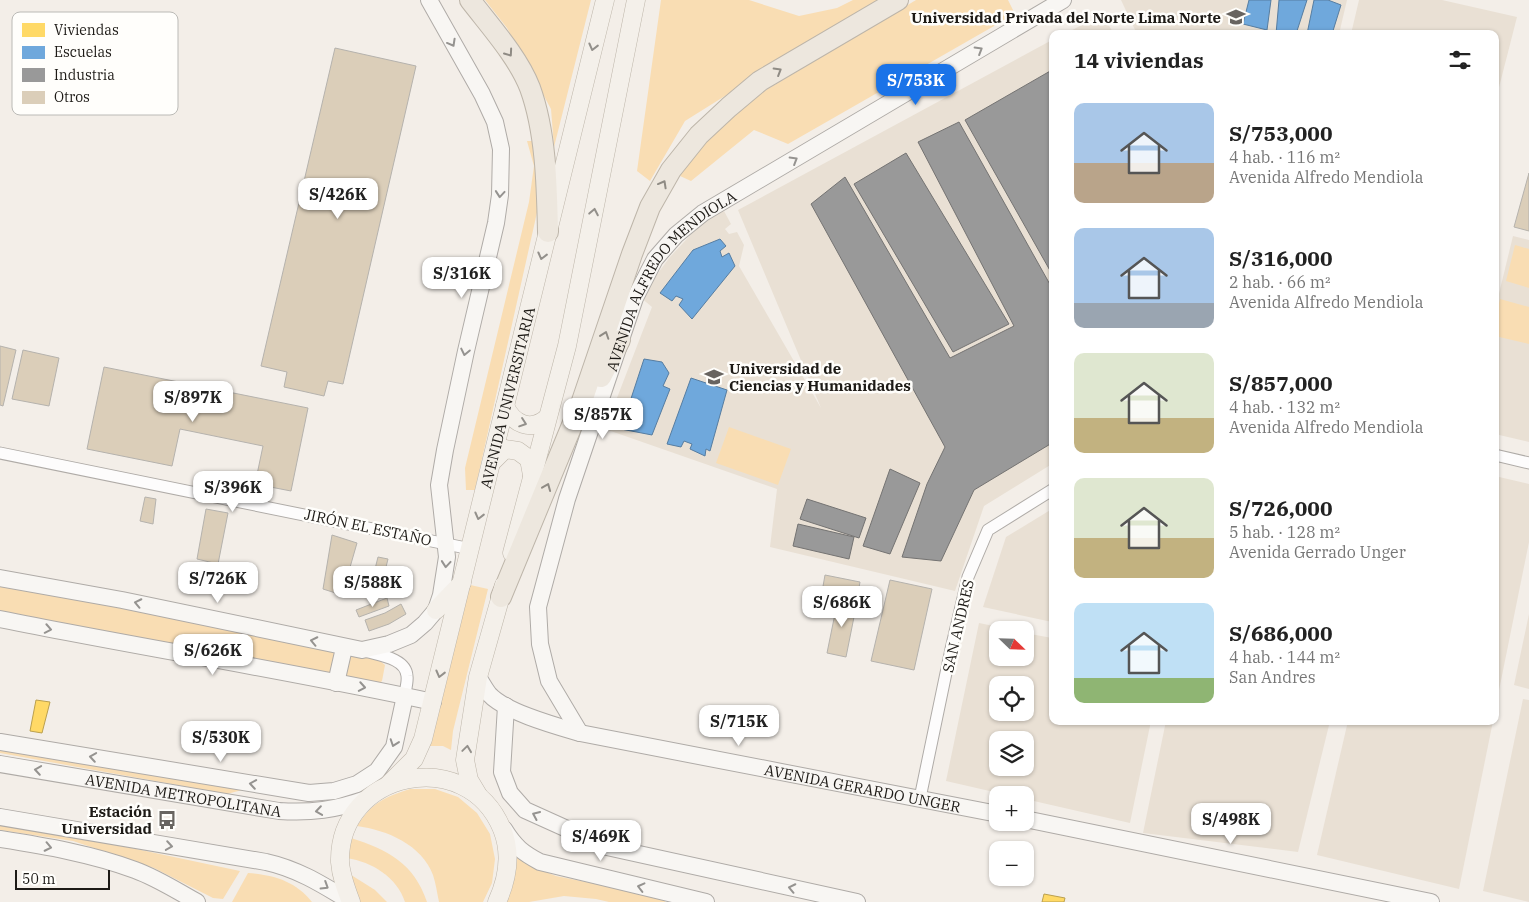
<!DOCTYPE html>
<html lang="es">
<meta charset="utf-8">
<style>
body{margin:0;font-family:"IBM Plex Serif",serif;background:#f2f2f2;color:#222;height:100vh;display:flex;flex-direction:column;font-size:19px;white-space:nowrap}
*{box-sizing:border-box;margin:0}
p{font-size:16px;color:#767676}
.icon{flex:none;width:28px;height:28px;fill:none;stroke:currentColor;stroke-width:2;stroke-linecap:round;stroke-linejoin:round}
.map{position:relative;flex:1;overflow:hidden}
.sheet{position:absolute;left:1049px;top:30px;width:450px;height:695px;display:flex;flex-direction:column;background:#fff;border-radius:10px;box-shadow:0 1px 4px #0004}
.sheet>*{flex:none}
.needle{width:32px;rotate:113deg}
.controls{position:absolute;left:989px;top:621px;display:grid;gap:10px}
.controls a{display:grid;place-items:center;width:45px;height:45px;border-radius:10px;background:#fff;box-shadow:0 1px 4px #0004;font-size:25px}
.scale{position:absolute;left:15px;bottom:12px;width:95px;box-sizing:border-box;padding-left:5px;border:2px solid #1d1a16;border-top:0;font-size:14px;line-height:18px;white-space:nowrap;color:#1d1a16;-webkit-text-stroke:4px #fffefb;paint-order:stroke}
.price{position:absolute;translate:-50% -42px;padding:0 11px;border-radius:10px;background:#fff;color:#222;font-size:16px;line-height:32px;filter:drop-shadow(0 1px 2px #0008)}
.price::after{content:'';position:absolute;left:50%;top:30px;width:15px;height:11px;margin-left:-8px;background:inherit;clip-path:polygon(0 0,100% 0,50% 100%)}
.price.current{background:#1a73e8;color:#fff}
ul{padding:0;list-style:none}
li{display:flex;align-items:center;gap:15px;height:125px;padding:0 25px}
li span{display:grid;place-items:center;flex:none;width:140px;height:100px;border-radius:10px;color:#555}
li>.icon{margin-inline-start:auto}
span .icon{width:60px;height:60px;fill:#fffc;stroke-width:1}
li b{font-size:21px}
h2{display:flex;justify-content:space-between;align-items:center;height:60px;padding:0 25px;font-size:21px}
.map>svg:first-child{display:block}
.built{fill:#e9e0d4;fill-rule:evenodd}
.green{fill:#f9ddb3}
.homes{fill:#ffd966;stroke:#bba04e}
.schools{fill:#6fa8dc;stroke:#567da1}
.industry{fill:#999;stroke:#747372}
.building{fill:#dbceb9;stroke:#b5b2ad}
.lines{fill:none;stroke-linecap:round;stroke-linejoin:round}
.street-casing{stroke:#afaba7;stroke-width:13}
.secondary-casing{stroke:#afaba7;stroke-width:18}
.primary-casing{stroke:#bdb5a9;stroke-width:19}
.highway-casing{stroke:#bdb5a9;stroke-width:22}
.street{stroke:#fdfcfc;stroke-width:11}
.secondary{stroke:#f8f6f3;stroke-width:16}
.primary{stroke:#f4f0ea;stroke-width:18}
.highway{stroke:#ede7de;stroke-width:20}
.oneway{stroke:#959390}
.oneway2{stroke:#93908b}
.oneway3{stroke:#8f8b84}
.labels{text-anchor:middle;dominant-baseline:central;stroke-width:5;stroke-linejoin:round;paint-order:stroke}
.poi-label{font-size:15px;font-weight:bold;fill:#1d1a16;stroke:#fffefb;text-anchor:end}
.street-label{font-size:15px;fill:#1d1a16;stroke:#fffefb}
.key{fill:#fffefb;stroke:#bbbab6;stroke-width:1}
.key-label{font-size:14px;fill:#1d1a16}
</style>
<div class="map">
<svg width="1529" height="902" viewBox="0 0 1529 902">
<rect width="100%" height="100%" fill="#f3eee8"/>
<g class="built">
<polygon points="1121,0 1347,0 1339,34 1137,34"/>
<polygon points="1359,0 1442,0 1517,17 1495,103 1495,34 1351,34"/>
<polygon points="1102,14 1114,34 1065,34"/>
<polygon points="1052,40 1052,464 984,506 955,591 770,547 777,489 605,429 652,307 640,297 670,257 697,228 709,211 713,217 724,211 731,224 725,229 729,234 737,232 744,245 739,266 821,408 738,210"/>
<polygon points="1513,236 1529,240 1529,442 1495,434 1495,310"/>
<polygon points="1495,476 1529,484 1529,542 1495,710"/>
<polygon points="1052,509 1052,622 983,607 1006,537"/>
<polygon points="1529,614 1529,689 1514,685"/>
<path d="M979,623L1013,630H998V658H1025V633L1052,638V721H1151L1130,823L1025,799V795H1007L946,781ZM998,685H1025V712H998ZM998,740H1025V768H998Z"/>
<polygon points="1523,699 1529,700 1529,902 1483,891"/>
<polygon points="1166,721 1330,721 1298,852 1143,833"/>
<polygon points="1348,721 1493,721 1459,889 1317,855"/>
</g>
<g class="green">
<polygon points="485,0 591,0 554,147 551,109 507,28"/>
<polygon points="661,0 749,0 799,16 837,8 853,0 878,0 685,121 650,181 637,171"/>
<polygon points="916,0 1008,0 1015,14 788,144 754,130 691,181 680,176 692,155 715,132 756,96"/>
<polygon points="527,141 535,141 538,208 475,490 466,490 465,468 529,202 534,166"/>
<polygon points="1515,245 1529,249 1529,288 1506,281"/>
<polygon points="1500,299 1529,307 1529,344 1495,336 1495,319"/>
<polygon points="729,427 791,449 778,485 716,463"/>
<polygon points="0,584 356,655 373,655 385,665 382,681 376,686 0,612"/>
<polygon points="466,584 488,589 453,731 451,750 443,746 424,746"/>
<polygon points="0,747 242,790 227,794 0,753"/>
<path d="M410,789H435L458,797L477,813L490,834L495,859L492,883L483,902H439C437,893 436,884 433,875C422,845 387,830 357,826C372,803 384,797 410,789Z"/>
<polygon points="0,824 75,836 240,871 223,899 213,898 154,868 73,841 0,830"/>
<path d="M351,838C388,850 414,863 427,902H405C397,877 372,862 347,858Z"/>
<polygon points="515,855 541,870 556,876 666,898 665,902 609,902 596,899 564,896 529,902 506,902"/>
<path d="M248,873C274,875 295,881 312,902H232Z"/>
<polygon points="348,873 375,890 387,902 359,902"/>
</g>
<g class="homes">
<polygon points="36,700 50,702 42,733 30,731"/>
<polygon points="1044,894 1065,898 1064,902 1042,902"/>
</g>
<g class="schools">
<polygon points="1249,0 1271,0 1267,30 1243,24"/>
<polygon points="1279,0 1307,0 1296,34 1276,34"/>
<polygon points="1314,0 1328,0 1341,5 1332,34 1307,34"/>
<polygon points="720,239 726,246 720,251 722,257 729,253 735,266 692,319 679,305 683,299 676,296 672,301 660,293 693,250"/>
<polygon points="644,359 662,362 669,373 663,386 670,389 652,435 621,429"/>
<polygon points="691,378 727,390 710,451 706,449 705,456 690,449 692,444 684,441 681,447 667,444"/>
</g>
<g class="industry">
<polygon points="1052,70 1052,274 965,120"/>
<polygon points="959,122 1052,288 1052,443 974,490 941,561 902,557 927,484 945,447 811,204 845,177 950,358 1014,326 918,142"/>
<polygon points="906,153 1009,324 953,352 854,184"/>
<polygon points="890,469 920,483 890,554 863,546"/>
<polygon points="807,499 866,518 859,538 800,519"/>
<polygon points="798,524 854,537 849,559 793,546"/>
</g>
<g class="building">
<polygon points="335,48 416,66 343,384 328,381 324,396 284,387 287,372 261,366"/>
<polygon points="1529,173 1529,231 1514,227"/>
<polygon points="0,346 16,350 3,406 0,405"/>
<polygon points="23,350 59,358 49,406 12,399"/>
<polygon points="104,367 308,408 291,491 255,484 263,446 180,429 172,466 87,449"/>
<polygon points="145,497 156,499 153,524 140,521"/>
<polygon points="206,509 228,513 218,564 197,559"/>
<polygon points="332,535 357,543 342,595 323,589"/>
<polygon points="378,557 388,559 384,575 374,573"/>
<polygon points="825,575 860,582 857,599 822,592"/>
<polygon points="375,577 384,579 381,589 372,587"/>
<polygon points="890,580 932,589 914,670 871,661"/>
<polygon points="387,598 389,606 359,617 356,610"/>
<polygon points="838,599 857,602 846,657 827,653"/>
<polygon points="401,604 406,614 389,624 369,631 365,620 385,613"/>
</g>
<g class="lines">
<g class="street-casing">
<g id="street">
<polyline points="0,453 471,549"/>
<polyline points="1495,455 1529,463"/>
<path d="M365,651C378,655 406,658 407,676C408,682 405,690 405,696"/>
<polyline points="920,798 951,649 968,577 988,530 1052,490"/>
</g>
</g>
<g class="secondary-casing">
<g id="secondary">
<polyline points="0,578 122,600 362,650 389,644 411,635 425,623 436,610 441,595 447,557 439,485 445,450 466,351 496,223 500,195 501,149 495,122 482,94 429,0"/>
<path d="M0,619C144,648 290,671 433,702"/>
<path id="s1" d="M478,677C482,683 485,689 489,694C505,712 556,726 580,733L998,814"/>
<polyline points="336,683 344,648"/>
<polyline points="506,706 502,772 510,793 525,810 607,847 857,902"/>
<path id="s2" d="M580,733L549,681L540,644L538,607L567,499L635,298L655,259L676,235L703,213L1063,0"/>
<polyline points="0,742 309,793 334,791 357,784 377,771 394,747 405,696"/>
<path id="s3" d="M0,764L279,811C312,813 335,810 366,799"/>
<path d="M0,817L266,862C298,869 323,885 351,902"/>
<polyline points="1025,819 1431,902"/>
<path d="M504,829C515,847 523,853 540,862L706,902"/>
<path d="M0,839C45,846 92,854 135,870C157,878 177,891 197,902"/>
</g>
</g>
<g class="primary-casing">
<g id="primary">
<path d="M505,406C513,424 531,432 547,418"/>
<polyline points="492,462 505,449 518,451 529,459 532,475"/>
<polyline points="512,553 567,346 636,0"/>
<polyline points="436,610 462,583"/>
<path id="s4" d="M389,784L414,759L423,739L605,0"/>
<polyline points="478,795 469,780 465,760 478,677 504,585"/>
<path d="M351,902C346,889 341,876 340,862C338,771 467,744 502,829C512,854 508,878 497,902"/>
</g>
</g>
<g class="highway-casing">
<g id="highway">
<path d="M470,0C490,26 518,57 530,88C546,132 547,186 548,232"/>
<polyline points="601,377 620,340"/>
<polyline points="501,597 582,401 632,254 650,207 671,170 699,135 729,107 760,81 898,0"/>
</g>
</g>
<use href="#street" class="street"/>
<use href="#secondary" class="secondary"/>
<use href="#primary" class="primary"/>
<use href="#highway" class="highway"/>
</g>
<defs><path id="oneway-chevron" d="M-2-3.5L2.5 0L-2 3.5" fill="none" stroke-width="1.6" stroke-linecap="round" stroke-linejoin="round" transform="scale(1.25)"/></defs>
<g class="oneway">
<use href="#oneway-chevron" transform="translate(452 43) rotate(61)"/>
<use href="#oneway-chevron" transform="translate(979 50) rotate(-31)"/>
<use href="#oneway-chevron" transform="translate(794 160) rotate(-31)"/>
<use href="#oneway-chevron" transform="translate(500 194) rotate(95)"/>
<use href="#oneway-chevron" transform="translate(465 352) rotate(102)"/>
<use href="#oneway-chevron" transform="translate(446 564) rotate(95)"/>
<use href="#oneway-chevron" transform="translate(138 603) rotate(-168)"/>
<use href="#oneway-chevron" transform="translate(48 629) rotate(11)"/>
<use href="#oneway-chevron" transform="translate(314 641) rotate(-168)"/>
<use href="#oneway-chevron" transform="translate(362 687) rotate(10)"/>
<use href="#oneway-chevron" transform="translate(394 743) rotate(109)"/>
<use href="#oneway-chevron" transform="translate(93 757) rotate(-171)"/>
<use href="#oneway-chevron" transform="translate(38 770) rotate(-171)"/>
<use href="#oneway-chevron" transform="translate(253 784) rotate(-171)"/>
<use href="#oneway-chevron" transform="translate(319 811) rotate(172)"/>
<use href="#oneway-chevron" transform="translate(536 815) rotate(-156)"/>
<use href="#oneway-chevron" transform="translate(169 846) rotate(9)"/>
<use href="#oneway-chevron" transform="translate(48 847) rotate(12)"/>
<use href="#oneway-chevron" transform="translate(325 886) rotate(32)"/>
<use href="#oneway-chevron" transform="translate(641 887) rotate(-166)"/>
<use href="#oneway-chevron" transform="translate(792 888) rotate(-168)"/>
</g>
<g class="oneway2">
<use href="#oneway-chevron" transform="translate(593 47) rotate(104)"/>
<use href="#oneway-chevron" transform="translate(594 212) rotate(-79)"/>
<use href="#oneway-chevron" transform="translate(542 256) rotate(104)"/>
<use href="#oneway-chevron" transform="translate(523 423) rotate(19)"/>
<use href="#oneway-chevron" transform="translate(479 516) rotate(104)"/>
<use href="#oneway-chevron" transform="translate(440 674) rotate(104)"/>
<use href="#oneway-chevron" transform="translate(467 749) rotate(-82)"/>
</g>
<g class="oneway3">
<use href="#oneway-chevron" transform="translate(509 53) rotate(55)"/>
<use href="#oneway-chevron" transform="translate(778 71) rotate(-31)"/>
<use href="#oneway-chevron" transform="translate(663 184) rotate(-61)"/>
<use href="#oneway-chevron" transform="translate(605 335) rotate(-71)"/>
<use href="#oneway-chevron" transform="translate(547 487) rotate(-68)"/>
</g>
<defs>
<g id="university-bare" transform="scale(1.5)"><path d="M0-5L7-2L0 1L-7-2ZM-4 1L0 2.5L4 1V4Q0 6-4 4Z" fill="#686460" stroke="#fffefb" stroke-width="2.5" paint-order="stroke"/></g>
<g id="bus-bare" transform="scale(1.5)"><path d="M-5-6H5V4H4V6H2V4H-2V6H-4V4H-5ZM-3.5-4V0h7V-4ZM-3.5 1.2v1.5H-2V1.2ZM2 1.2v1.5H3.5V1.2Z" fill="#686460" stroke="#fffefb" stroke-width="2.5" paint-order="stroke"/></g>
</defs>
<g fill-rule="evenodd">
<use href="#university-bare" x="1236" y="17"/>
<use href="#university-bare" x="714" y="377"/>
<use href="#bus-bare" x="167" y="820"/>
</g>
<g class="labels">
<g class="poi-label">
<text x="1221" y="17">Universidad Privada del Norte Lima Norte</text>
<text x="729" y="368" text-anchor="start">Universidad de<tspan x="729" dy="17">Ciencias y Humanidades</tspan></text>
<text x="152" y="811">Estación<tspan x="152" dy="17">Universidad</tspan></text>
</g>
<g class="street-label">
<text stroke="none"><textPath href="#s2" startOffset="495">AVENIDA ALFREDO MENDIOLA</textPath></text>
<text stroke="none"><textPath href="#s4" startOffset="409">AVENIDA UNIVERSITARIA</textPath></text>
<text transform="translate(368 527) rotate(12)">JIRÓN EL ESTAÑO</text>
<text transform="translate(958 626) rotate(-77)">SAN ANDRES</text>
<text stroke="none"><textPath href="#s1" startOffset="408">AVENIDA GERARDO UNGER</textPath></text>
<text stroke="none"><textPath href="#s3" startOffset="186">AVENIDA METROPOLITANA</textPath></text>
</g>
</g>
<rect x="12" y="12" width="166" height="103" rx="8" class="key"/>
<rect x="22" y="23" width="23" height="14" fill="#ffd966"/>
<rect x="22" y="46" width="23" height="13" fill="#6fa8dc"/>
<rect x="22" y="68" width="23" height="14" fill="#999"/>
<rect x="22" y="91" width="23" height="13" fill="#dbceb9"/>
<g class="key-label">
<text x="54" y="35">Viviendas</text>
<text x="54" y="57">Escuelas</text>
<text x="54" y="80">Industria</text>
<text x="54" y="102">Otros</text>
</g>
</svg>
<div class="controls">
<a><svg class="needle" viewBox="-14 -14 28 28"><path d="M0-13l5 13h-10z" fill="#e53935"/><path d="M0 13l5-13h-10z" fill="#767676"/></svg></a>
<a><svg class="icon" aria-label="locate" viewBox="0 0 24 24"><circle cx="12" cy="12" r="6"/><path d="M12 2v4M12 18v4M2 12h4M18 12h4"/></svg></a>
<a><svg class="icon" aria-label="layers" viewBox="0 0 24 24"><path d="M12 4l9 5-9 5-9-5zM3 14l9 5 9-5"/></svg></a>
<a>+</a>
<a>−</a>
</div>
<div class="scale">50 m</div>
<b class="price current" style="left:916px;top:106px">S/753K</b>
<b class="price" style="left:338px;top:220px">S/426K</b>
<b class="price" style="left:462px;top:299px">S/316K</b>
<b class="price" style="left:193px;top:423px">S/897K</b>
<b class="price" style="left:603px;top:440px">S/857K</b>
<b class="price" style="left:233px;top:513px">S/396K</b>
<b class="price" style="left:218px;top:604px">S/726K</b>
<b class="price" style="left:373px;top:608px">S/588K</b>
<b class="price" style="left:842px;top:628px">S/686K</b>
<b class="price" style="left:213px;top:676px">S/626K</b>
<b class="price" style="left:739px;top:747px">S/715K</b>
<b class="price" style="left:221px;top:763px">S/530K</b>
<b class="price" style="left:1231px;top:845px">S/498K</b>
<b class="price" style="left:601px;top:862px">S/469K</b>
<section class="sheet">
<h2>14 viviendas<svg class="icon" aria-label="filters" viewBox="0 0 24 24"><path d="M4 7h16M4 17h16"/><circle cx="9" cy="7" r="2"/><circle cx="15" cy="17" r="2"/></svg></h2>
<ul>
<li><span style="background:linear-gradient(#a9c7e8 60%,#b9a48a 0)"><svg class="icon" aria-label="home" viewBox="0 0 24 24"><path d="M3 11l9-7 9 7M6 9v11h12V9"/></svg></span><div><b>S/753,000</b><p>4 hab. · 116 m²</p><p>Avenida Alfredo Mendiola</p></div></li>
<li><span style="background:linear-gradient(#a9c7e8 75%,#9aa5b1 0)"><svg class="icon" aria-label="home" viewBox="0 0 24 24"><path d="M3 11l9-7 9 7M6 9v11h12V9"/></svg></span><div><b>S/316,000</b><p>2 hab. · 66 m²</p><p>Avenida Alfredo Mendiola</p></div></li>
<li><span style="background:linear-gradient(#dfe7d0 65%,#c2b280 0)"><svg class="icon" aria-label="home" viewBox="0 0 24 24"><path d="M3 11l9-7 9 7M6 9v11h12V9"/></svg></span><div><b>S/857,000</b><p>4 hab. · 132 m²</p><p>Avenida Alfredo Mendiola</p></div></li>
<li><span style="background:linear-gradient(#dfe7d0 60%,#c2b280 0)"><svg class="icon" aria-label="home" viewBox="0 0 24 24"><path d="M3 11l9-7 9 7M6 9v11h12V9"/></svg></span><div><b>S/726,000</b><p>5 hab. · 128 m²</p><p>Avenida Gerrado Unger</p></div></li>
<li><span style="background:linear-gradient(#bfe0f5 75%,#8fb573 0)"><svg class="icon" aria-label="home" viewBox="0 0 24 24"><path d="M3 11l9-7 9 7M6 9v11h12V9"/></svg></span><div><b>S/686,000</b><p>4 hab. · 144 m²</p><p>San Andres</p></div></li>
</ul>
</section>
</div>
